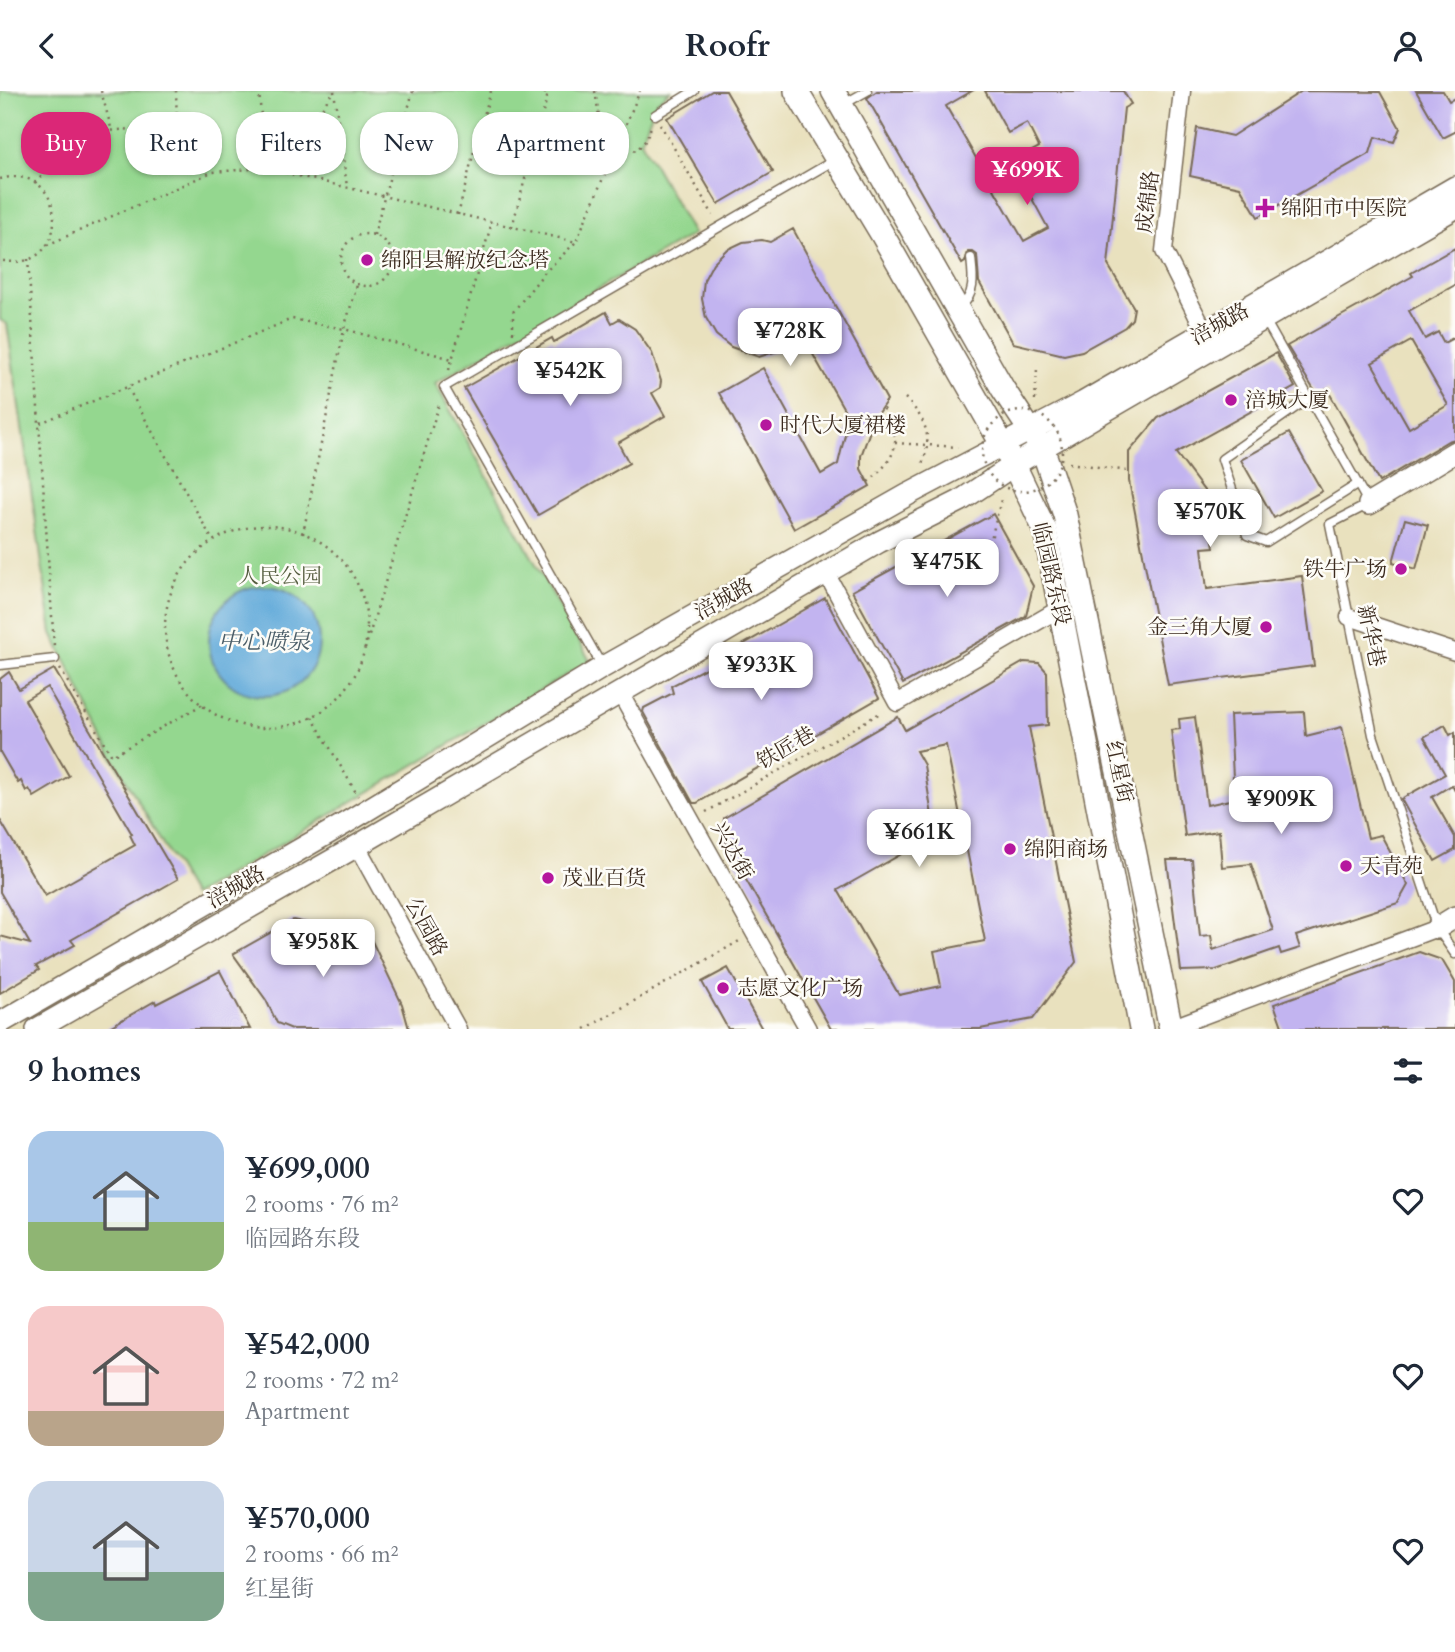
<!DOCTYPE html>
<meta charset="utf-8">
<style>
body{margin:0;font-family:Cardo,"Noto Serif SC",serif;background:#f2f2f3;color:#1f2937;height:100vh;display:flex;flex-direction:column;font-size:26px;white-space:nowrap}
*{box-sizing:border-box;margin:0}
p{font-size:23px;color:#747a83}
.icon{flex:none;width:38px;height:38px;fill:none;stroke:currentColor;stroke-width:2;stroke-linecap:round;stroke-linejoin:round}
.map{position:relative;height:938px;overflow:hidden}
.sheet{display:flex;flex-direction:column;background:#fff;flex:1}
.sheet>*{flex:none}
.hud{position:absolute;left:21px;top:21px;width:700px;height:63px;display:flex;gap:14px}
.price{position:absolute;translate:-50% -60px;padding:0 16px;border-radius:14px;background:#fff;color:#222;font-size:23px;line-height:46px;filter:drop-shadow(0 2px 4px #0008)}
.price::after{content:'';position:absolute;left:50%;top:42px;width:21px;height:16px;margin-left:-10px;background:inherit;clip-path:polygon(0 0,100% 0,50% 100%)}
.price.selected{background:#db2777;color:#fff}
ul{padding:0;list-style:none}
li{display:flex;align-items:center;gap:21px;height:175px;padding:0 28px}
li span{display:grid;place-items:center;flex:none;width:196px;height:140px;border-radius:21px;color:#555}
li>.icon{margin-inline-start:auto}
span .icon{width:84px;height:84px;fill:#fffc;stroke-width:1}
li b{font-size:30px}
h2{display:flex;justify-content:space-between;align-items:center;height:84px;padding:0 28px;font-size:30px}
.tag{padding:0 24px;border-radius:28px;background:#fff;box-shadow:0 2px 5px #0004;font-size:24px;line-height:63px}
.tag.selected{background:#db2777;color:#fff}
header{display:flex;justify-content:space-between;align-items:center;height:91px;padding:0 28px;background:#fff;font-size:32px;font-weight:800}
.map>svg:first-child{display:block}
.green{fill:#94d78f;stroke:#688056;stroke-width:2}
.water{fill:#64abda;stroke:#506a7c;stroke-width:2}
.building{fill:#c2b4f0;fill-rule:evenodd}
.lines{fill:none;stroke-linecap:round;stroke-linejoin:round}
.service-casing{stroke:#786a56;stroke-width:11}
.minor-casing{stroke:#786a56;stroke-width:19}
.tertiary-casing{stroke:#786a56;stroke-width:24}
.secondary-casing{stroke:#786a56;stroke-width:26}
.path{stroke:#786a56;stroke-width:2.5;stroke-dasharray:2 5;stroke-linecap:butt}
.service{stroke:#fff;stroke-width:8}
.minor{stroke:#fff;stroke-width:16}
.tertiary{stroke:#fff;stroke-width:21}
.secondary{stroke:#fff;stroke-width:23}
.path-bridge{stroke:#786a56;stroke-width:2.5;stroke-dasharray:2 5;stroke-linecap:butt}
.poi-dot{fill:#b5179e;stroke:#fdfcf7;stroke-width:2.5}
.labels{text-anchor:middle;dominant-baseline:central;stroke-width:5;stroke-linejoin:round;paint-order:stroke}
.street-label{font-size:21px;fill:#3b2a1e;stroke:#fdfcf7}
.poi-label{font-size:21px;fill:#3b2a1e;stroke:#fdfcf7;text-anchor:start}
.park-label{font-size:21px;fill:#565e40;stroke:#fdfcf7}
.water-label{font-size:23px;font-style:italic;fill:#4b5e69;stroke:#fdfcf7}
</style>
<header><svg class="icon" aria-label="back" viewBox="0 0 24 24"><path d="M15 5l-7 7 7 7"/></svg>Roofr<svg class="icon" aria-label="person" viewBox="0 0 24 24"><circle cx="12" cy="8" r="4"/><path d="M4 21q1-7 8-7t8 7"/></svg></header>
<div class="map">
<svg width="1455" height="938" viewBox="0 0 1455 938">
<rect width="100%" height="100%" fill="#fdfcf7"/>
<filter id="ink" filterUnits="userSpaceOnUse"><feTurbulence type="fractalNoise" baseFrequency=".0143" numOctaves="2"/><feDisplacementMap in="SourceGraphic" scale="14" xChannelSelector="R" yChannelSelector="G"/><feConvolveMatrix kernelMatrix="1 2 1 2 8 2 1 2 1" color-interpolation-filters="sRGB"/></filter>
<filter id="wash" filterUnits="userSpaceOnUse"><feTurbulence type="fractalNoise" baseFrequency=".00686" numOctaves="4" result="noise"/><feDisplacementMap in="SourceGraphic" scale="28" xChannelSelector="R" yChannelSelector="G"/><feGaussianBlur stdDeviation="1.57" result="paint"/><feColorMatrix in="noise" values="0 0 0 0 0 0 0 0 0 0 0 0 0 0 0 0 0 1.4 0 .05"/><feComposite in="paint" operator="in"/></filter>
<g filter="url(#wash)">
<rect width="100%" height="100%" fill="#e9e1be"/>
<polygon class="green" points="0,0 670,0 656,12 641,50 693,143 435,292 590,570 193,805 112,665 52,542 7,233 0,229"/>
<circle class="water" cx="264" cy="550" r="55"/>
<g id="blocks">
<g class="building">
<polygon points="712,0 726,0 773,81 718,113 667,27"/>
<polygon points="877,0 972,0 946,15 1024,150 1048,137 1012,71 1039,56 1027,32 1008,42 985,0 1123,0 1131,13 1124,17 1108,174 1134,217 1132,228 1125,236 1082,260 1064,264 1013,252 979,191 977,164 973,161 968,161 965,171 962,173 867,7"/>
<polygon points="1302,0 1380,1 1400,37 1394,51 1375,46 1370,62 1258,126 1240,96 1190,85 1197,37 1232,45"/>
<polygon points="1416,0 1443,0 1449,10 1455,7 1455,41 1443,47"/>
<polygon points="793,138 887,309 875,326 861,365 861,378 870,395 794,438 719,302 763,277 821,383 838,373 849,327 802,244 786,257 759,266 731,256 716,244 706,227 702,208 704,189 713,172 726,159 743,151 762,149 770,151"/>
<path d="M1455,157V194L1409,220L1425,248L1438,241L1444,252L1455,246V348L1448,350L1379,391L1327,298L1317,304L1287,255L1413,185L1411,182ZM1411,250L1448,314L1409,337L1372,272Z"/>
<polygon points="606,221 612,232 619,228 635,238 652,262 661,290 660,297 652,302 665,325 618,352 629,372 538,424 464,297 552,247 554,251"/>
<polygon points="1276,262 1295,296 1176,362 1205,401 1214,456 1202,457 1207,498 1302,485 1314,575 1168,594 1129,390 1129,361 1158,327"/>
<polygon points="1289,342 1322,400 1274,427 1241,369"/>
<polygon points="993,423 1033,495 1026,525 903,593 852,500"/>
<polygon points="1405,428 1428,434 1416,478 1393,471"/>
<polygon points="825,507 879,607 697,712 693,712 643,621 644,617 673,602 671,595 715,572 746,577 737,557"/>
<path d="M1024,571L1039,572L1047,581L1048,634L1029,636L1076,871L1033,928L980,938H831L733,766L723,743L724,727L898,626L905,639ZM946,654L985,850L934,860L941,895L899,904L838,799L935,744L924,674L916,660Z"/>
<polygon points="54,578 178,788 71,849 75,854 36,875 39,879 0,902 0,845 30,853 0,801 0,729 45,805 135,754 130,744 132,743 47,596 25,609 69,685 34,706 29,698 26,700 21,690 18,692 0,661 0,588 9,581 19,598"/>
<polygon points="1304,621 1306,645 1342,636 1368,747 1381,744 1408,794 1398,812 1296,845 1300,857 1281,863 1279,857 1216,879 1181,880 1167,769 1192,769 1200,845 1211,844 1213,859 1273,839 1251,773 1222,776 1219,740 1185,745 1171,639 1180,638 1179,628 1195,626 1207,714 1234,708 1230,624"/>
<polygon points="1445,634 1450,644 1455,641 1455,700 1452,694 1432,706 1455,746 1455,759 1435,770 1401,708 1445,683 1424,646"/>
<polygon points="293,829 370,846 402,913 409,938 292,938 277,932 266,909 233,863"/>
<polygon points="1419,861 1442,869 1455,891 1455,938 1283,938 1274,913"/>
<polygon points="728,877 762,938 728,938 702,891"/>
<polygon points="220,880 250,938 106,938 155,910 156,913"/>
</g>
</g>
</g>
<g filter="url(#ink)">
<use href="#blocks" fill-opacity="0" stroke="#786a56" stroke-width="2"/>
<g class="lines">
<g class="service-casing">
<g id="service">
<polyline points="844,13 867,0"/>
<polyline points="655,24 694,0"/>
<path d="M960,216C976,204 973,185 971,167"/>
<polyline points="1265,229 1369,413 1330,433 1373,644 1437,837 1455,863"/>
<polyline points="1309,307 1222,368 1247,444 1266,451 1358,393"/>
<polyline points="0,574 55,568"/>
<polyline points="602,575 444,296 833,70"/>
</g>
</g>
<g class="minor-casing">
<g id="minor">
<polyline points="1182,0 1164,160 1209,249"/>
<polyline points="826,482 897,612 1061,517"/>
<polyline points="1349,526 1455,561"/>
<polyline points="620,602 808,938"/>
<polyline points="357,755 458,938"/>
<polyline points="1168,938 1437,837"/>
</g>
</g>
<g class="tertiary-casing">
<g id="tertiary">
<polyline points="1369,413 1455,361"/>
<polyline points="1437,837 1455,826"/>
<polyline points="0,932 344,733 603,576 909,403 1084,311 1455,96"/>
<polyline points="37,938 357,755 879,451 960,410 1014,374 1093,327 1455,117"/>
</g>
</g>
<g class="secondary-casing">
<g id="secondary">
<polyline points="796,0 882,143 1014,374 1045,439 1141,938"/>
<polyline points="833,0 1003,298 1043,359 1065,424 1171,938"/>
</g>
</g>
<g class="path">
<polyline points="101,0 112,40"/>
<polyline points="259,0 265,77 576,151 640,0"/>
<polyline points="334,0 347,96"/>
<polyline points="491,0 476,52 530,67"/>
<polyline points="595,0 600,31 596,47"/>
<polyline points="541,28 636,60 646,49 651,36"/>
<polyline points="660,33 713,124"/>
<polyline points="280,81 332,2"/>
<path d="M0,88C71,69 73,187 0,169"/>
<polyline points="35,92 84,42 177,34 176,0"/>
<polyline points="458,124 476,52"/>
<polyline points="512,136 548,3 538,0"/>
<circle cx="367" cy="169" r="26"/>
<polyline points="374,144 413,0"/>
<polyline points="47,154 212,81 265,77"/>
<polyline points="28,168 54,555"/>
<polyline points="513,242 513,221 544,182 576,151"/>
<polyline points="449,279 492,131"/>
<polyline points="128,297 213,450"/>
<path d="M905,307C926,328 934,347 921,375"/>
<polyline points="1035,309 1037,278"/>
<polyline points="40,332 292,228 344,238 452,268"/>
<polyline points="895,352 958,356"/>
<polyline points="1069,372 1129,380"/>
<path d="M868,391C898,366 904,348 881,315"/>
<circle cx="266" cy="536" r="101"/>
<polyline points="303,443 344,238 357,194"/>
<polyline points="990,452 1002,405"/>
<polyline points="365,558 439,313"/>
<polyline points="60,578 112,665 203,613"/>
<polyline points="312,626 358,705"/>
<polyline points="706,721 882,621"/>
<polyline points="585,938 741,849"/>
</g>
<use href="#service" class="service"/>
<use href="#minor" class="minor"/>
<use href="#tertiary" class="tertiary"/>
<use href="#secondary" class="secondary"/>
<circle class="path-bridge" cx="1022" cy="360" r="40"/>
</g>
</g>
<g class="poi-dot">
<path d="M1261.5 106.5h7v7h7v7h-7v7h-7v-7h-7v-7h7z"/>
<circle cx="367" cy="169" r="7"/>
<circle cx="1231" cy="309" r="7"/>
<circle cx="766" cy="334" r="7"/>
<circle cx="1401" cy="478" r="7"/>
<circle cx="1266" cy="536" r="7"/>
<circle cx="1010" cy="758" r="7"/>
<circle cx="1346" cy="775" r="7"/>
<circle cx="548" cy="787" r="7"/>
<circle cx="723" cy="897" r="7"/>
</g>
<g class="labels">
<g class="street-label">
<text transform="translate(1148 111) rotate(-83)">成绵路</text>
<text transform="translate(1220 233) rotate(-29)">涪城路</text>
<text transform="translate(1051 483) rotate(77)">临园路东段</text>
<text transform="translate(724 508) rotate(-29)">涪城路</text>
<text transform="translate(1371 545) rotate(78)">新华巷</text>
<text transform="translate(786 657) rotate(-30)">铁匠巷</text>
<text transform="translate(1119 681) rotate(78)">红星街</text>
<text transform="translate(732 760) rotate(61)">兴达街</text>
<text transform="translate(236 796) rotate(-30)">涪城路</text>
<text transform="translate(426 836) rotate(61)">公园路</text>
</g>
<g class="poi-label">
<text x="1281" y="117">绵阳市中医院</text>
<text x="381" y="169">绵阳县解放纪念塔</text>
<text x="1245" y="309">涪城大厦</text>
<text x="780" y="334">时代大厦裙楼</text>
<text x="1387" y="478" text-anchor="end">铁牛广场</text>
<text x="1252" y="536" text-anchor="end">金三角大厦</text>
<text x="1024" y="758">绵阳商场</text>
<text x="1360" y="775">天青苑</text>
<text x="562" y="787">茂业百货</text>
<text x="737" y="897">志愿文化广场</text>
</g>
<g class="park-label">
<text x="280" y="485">人民公园</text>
</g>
<g class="water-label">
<text x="264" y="550">中心喷泉</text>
</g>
</g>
</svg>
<b class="price selected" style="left:1027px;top:116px">¥699K</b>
<b class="price" style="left:790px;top:277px">¥728K</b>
<b class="price" style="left:570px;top:317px">¥542K</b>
<b class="price" style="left:1210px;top:458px">¥570K</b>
<b class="price" style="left:947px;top:508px">¥475K</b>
<b class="price" style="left:761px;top:611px">¥933K</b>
<b class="price" style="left:1281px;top:745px">¥909K</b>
<b class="price" style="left:919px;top:778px">¥661K</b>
<b class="price" style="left:323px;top:888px">¥958K</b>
<div class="hud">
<a class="tag selected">Buy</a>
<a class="tag">Rent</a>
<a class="tag">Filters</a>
<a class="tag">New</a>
<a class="tag">Apartment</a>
</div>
</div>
<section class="sheet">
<h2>9 homes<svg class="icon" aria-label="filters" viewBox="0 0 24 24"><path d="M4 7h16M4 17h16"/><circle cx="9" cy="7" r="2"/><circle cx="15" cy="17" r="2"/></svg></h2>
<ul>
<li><span style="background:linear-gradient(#a9c7e8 65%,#8fb573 0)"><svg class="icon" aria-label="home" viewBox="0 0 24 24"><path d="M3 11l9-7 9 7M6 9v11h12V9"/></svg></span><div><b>¥699,000</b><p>2 rooms · 76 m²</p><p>临园路东段</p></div><svg class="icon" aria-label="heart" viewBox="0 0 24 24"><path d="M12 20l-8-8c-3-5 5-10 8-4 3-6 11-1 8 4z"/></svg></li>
<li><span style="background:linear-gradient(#f6c9c9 75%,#b9a48a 0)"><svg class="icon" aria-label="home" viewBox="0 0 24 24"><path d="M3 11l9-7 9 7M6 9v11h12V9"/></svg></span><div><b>¥542,000</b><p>2 rooms · 72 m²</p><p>Apartment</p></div><svg class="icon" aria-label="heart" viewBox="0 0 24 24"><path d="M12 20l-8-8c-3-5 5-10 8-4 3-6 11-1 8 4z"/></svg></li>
<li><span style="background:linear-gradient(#c9d6e8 65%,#7fa58c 0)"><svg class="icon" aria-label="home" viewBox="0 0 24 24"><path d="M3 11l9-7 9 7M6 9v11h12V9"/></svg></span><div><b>¥570,000</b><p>2 rooms · 66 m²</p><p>红星街</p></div><svg class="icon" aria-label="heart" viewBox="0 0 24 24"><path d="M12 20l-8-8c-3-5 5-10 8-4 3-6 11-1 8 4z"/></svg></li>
</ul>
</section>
